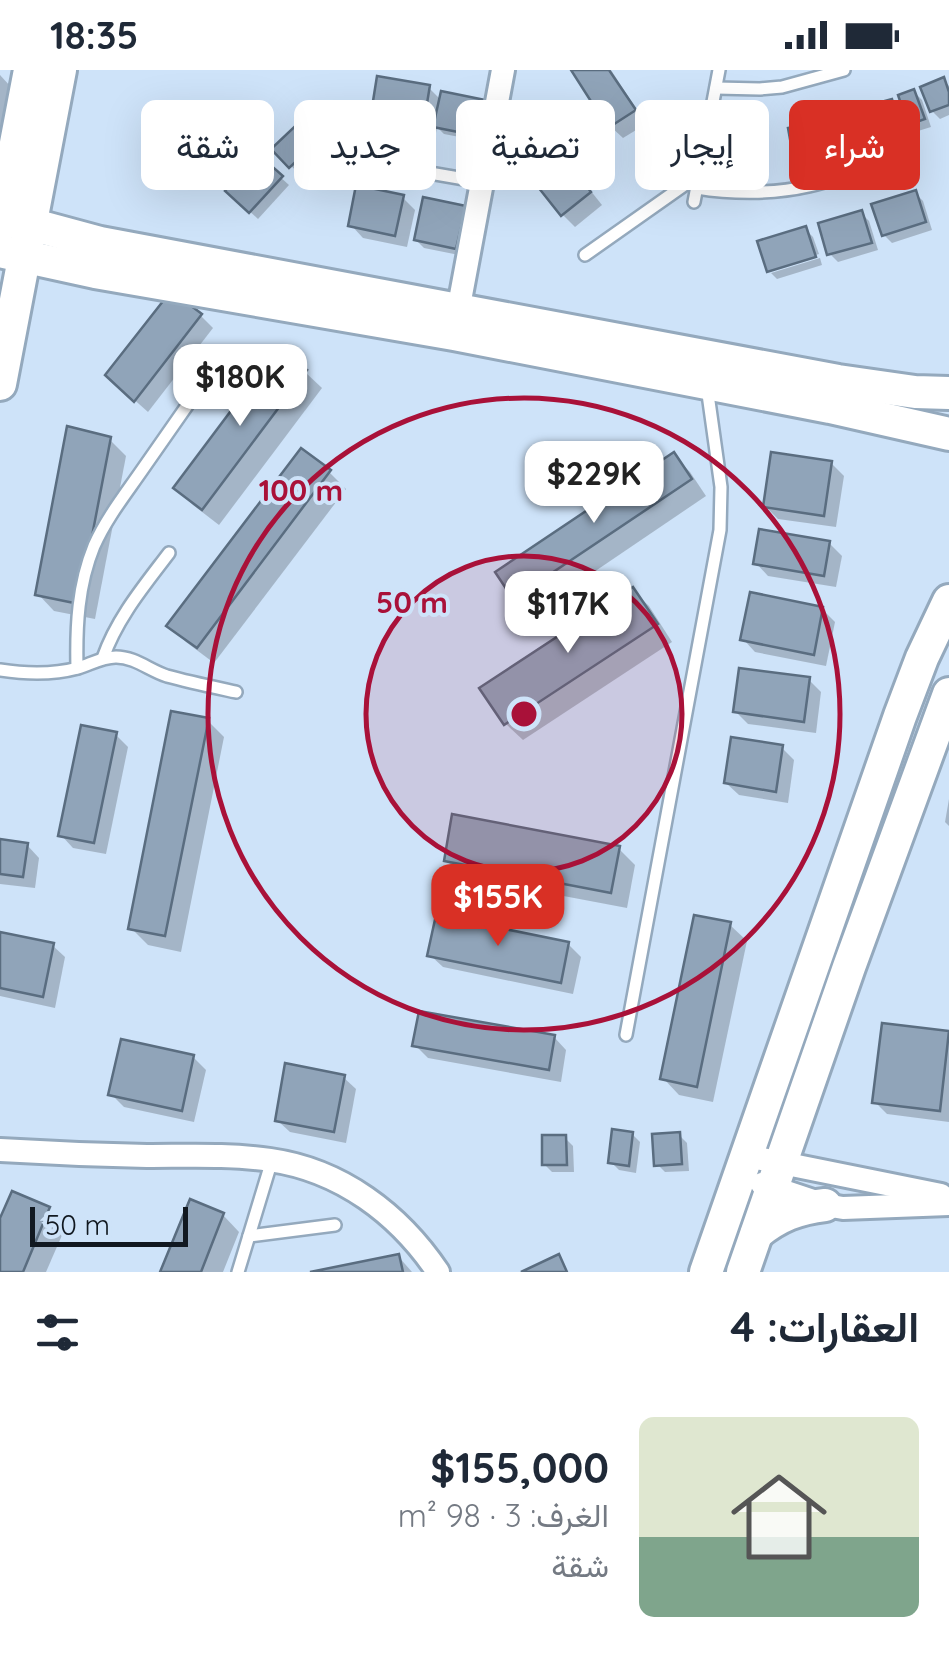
<!DOCTYPE html>
<html lang="ar">
<meta charset="utf-8">
<style>
body{margin:0;font-family:Quicksand,Vazirmatn,sans-serif;background:#f2f2f3;color:#1f2937;direction:rtl;height:100vh;display:flex;flex-direction:column;font-size:38px;white-space:nowrap}
*{box-sizing:border-box;margin:0}
p{font-size:32px;color:#747a83}
.icon{flex:none;width:55px;height:55px;fill:none;stroke:currentColor;stroke-width:2;stroke-linecap:round;stroke-linejoin:round}
.map{position:relative;height:1202px;overflow:hidden;direction:ltr}
.panel{display:flex;flex-direction:column;background:#fff;flex:1}
.panel>*{flex:none}
.top-card{position:absolute;left:30px;top:30px;width:890px;height:90px;direction:rtl;display:flex;gap:20px}
.scale{position:absolute;left:30px;bottom:25px;width:158px;box-sizing:border-box;padding-left:10px;border:5px solid #111820;border-top:0;font-size:28px;line-height:35px;white-space:nowrap;color:#111820;-webkit-text-stroke:8px #cee3f9;paint-order:stroke}
.price{position:absolute;translate:-50% -85px;padding:0 22px;border-radius:20px;background:#fff;color:#222;font-size:32px;line-height:65px;filter:drop-shadow(0 2px 5px #0008)}
.price::after{content:'';position:absolute;left:50%;top:60px;width:30px;height:22px;margin-left:-15px;background:inherit;clip-path:polygon(0 0,100% 0,50% 100%)}
.price.active{background:#d93025;color:#fff}
ul{padding:0;list-style:none}
li{display:flex;align-items:center;gap:30px;height:250px;padding:0 30px}
li span{display:grid;place-items:center;flex:none;width:280px;height:200px;border-radius:15px;color:#555}
li>.icon{margin-inline-start:auto}
span .icon{width:120px;height:120px;fill:#fffc;stroke-width:1}
li b{font-size:42px}
h2{display:flex;justify-content:space-between;align-items:center;height:120px;padding:0 30px;font-size:42px}
.tag{padding:0 35px;border-radius:15px;background:#fff;box-shadow:0 10px 40px #0002;font-size:35px;line-height:90px}
.tag.active{background:#d93025;color:#fff}
.status{display:flex;justify-content:space-between;align-items:center;height:70px;padding:0 50px;background:#fff;direction:ltr}
.status svg{height:28px;fill:currentColor}
.map>svg:first-child{display:block}
.shadow{fill:#0003}
.building{fill:#90a4b9;stroke:#5a6d80;stroke-width:2.5}
.lines{fill:none;stroke-linecap:round;stroke-linejoin:round}
.lane-casing{stroke:#94a9bd;stroke-width:16}
.street-casing{stroke:#94a9bd;stroke-width:28}
.secondary-casing{stroke:#94a9bd;stroke-width:38}
.lane{stroke:#fff;stroke-width:11}
.street{stroke:#fff;stroke-width:22}
.secondary{stroke:#fff;stroke-width:32}
.ring{fill:none;stroke:#a91139;stroke-width:5}
.centre{fill:#a91139;stroke:#cee3f9;stroke-width:5}
.ring-label{font-size:30px;text-anchor:middle;font-weight:bold;fill:#a91139;stroke:#cee3f9;stroke-width:8;stroke-linejoin:round;paint-order:stroke}
</style>
<div class="status"><b>18:35</b><svg viewBox="0 0 49 12"><path d="M0 12V9h3v3zM5 12V6h3v6zM10 12V3h3v9zM15 12V0h3v12zM26 1h20v11H26zM47 4h2v5h-2z"/></svg></div>
<div class="map">
<svg width="949" height="1202" viewBox="0 0 949 1202">
<rect width="100%" height="100%" fill="#cee3f9"/>
<g class="shadow">
<polygon points="574,0 611,0 646,54 623,68 610,56"/>
<polygon points="0,5 11,17 3,63 0,67"/>
<polygon points="943,10 949,16 949,45 940,49 932,41"/>
<polygon points="428,17 441,30 490,73 444,64 437,57 435,69 385,61 373,49"/>
<polygon points="914,22 922,30 931,57 918,61 910,53"/>
<polygon points="891,32 899,40 907,66 893,70 885,62"/>
<polygon points="866,39 874,47 880,77 864,81 857,73"/>
<polygon points="309,47 333,72 299,104 275,79"/>
<polygon points="838,47 846,55 855,83 839,88 831,80"/>
<polygon points="812,56 820,64 826,88 804,92 796,84"/>
<polygon points="259,88 289,115 258,149 228,121"/>
<polygon points="566,90 602,135 575,157 562,144"/>
<polygon points="915,123 923,131 932,160 892,173 884,165"/>
<polygon points="402,127 415,140 407,177 363,168 351,155"/>
<polygon points="464,138 472,146 464,186 424,178 416,170"/>
<polygon points="861,143 869,151 878,180 838,192 830,184"/>
<polygon points="805,159 813,167 819,184 770,198 770,202 760,172"/>
<polygon points="820,188 822,195 777,209 771,203"/>
<polygon points="171,225 201,246 213,258 148,342 121,318"/>
<polygon points="305,302 322,318 219,455 193,435 176,418"/>
<polygon points="109,369 126,386 95,549 54,541 38,524"/>
<polygon points="673,385 690,402 706,426 532,544 515,527"/>
<polygon points="831,393 844,406 836,457 778,449 765,436"/>
<polygon points="329,402 346,419 214,593 186,572 170,555"/>
<polygon points="829,473 842,486 836,517 768,506 756,493"/>
<polygon points="632,520 649,536 672,572 523,670 506,654 483,618"/>
<polygon points="822,539 835,552 826,596 755,582 743,569"/>
<polygon points="809,610 821,622 816,663 748,654 735,641"/>
<polygon points="207,650 224,667 181,882 148,875 131,858"/>
<polygon points="115,664 128,677 106,784 73,778 61,765"/>
<polygon points="782,678 794,690 788,733 739,725 726,713"/>
<polygon points="949,729 949,756 945,752"/>
<polygon points="0,772 27,775 39,788 35,818 0,814"/>
<polygon points="618,778 635,795 627,838 463,807 446,790"/>
<polygon points="730,855 747,871 713,1032 679,1025 663,1008"/>
<polygon points="0,864 52,875 65,887 55,938 0,926"/>
<polygon points="568,874 581,887 573,924 443,897 430,885"/>
<polygon points="884,956 949,964 949,1052 887,1044 875,1032"/>
<polygon points="554,967 566,980 561,1012 428,988 415,975"/>
<polygon points="193,987 206,1000 194,1052 124,1037 111,1024"/>
<polygon points="343,1007 356,1019 346,1073 290,1062 277,1050"/>
<polygon points="632,1064 640,1072 636,1103 619,1100 611,1092"/>
<polygon points="679,1065 687,1073 689,1101 665,1102 657,1094"/>
<polygon points="565,1068 573,1076 574,1102 552,1102 544,1094"/>
<polygon points="49,1139 66,1156 46,1202 0,1202 0,1154"/>
<polygon points="223,1145 239,1162 223,1202 163,1202"/>
<polygon points="398,1186 412,1202 323,1202"/>
</g>
<g class="building">
<polygon points="571,0 609,0 636,40 608,58"/>
<polygon points="377,6 430,15 423,58 370,50"/>
<polygon points="944,7 949,22 949,35 930,42 920,17"/>
<polygon points="914,19 925,49 908,55 898,25"/>
<polygon points="441,21 490,31 483,67 433,57"/>
<polygon points="892,29 901,58 883,64 873,34"/>
<polygon points="867,36 874,70 854,74 847,41"/>
<polygon points="309,43 327,63 289,98 271,79"/>
<polygon points="839,45 848,75 829,81 820,50"/>
<polygon points="813,53 819,80 793,86 788,58"/>
<polygon points="554,74 591,122 561,146 523,98"/>
<polygon points="258,84 283,106 249,143 225,121"/>
<polygon points="356,115 404,125 395,166 348,156"/>
<polygon points="916,120 926,152 882,166 871,134"/>
<polygon points="423,127 466,136 456,179 414,170"/>
<polygon points="862,140 872,173 827,185 818,153"/>
<polygon points="806,156 816,187 767,202 757,171"/>
<polygon points="171,221 202,244 134,332 105,305"/>
<polygon points="278,278 307,300 202,440 173,418"/>
<polygon points="67,356 111,367 79,534 35,525"/>
<polygon points="301,378 331,400 197,578 166,556"/>
<polygon points="674,382 692,409 513,529 495,502"/>
<polygon points="771,382 832,391 824,446 763,437"/>
<polygon points="759,459 830,471 824,506 753,494"/>
<polygon points="633,517 658,554 504,655 479,618"/>
<polygon points="750,522 823,537 814,585 740,570"/>
<polygon points="739,598 810,607 804,652 733,642"/>
<polygon points="171,641 209,648 165,866 128,859"/>
<polygon points="81,655 117,662 94,773 58,766"/>
<polygon points="731,667 783,675 776,722 724,713"/>
<polygon points="452,744 620,776 611,823 444,791"/>
<polygon points="0,769 28,773 23,807 0,804"/>
<polygon points="436,845 569,872 561,913 427,886"/>
<polygon points="694,845 731,852 697,1017 660,1009"/>
<polygon points="0,862 54,873 43,927 0,918"/>
<polygon points="419,941 555,965 549,1000 412,976"/>
<polygon points="882,953 949,961 940,1041 872,1033"/>
<polygon points="121,969 194,985 182,1041 108,1025"/>
<polygon points="285,993 345,1005 334,1062 275,1051"/>
<polygon points="612,1059 633,1062 629,1096 608,1093"/>
<polygon points="680,1062 682,1094 654,1096 652,1064"/>
<polygon points="542,1065 566,1065 567,1095 542,1095"/>
<polygon points="12,1121 50,1137 23,1202 0,1202 0,1148"/>
<polygon points="190,1129 224,1143 201,1202 160,1202"/>
<polygon points="399,1184 403,1202 310,1202"/>
<polygon points="559,1184 567,1202 521,1202"/>
</g>
<g class="lines">
<g class="lane-casing">
<g id="lane">
<polyline points="716,18 760,19 782,17 844,0"/>
<polyline points="366,92 482,112"/>
<path d="M697,118C733,124 774,124 809,116C828,112 846,105 864,100"/>
<polyline points="694,132 719,0"/>
<polyline points="585,185 700,104"/>
<path d="M103,588C117,548 144,516 169,483"/>
<path d="M77,598C76,556 78,515 94,476C106,449 124,426 140,403C162,371 185,339 207,307"/>
<path d="M0,600C26,604 52,605 78,598C91,594 102,587 116,587C135,587 149,600 167,606C189,612 213,617 236,622"/>
<polyline points="626,965 720,460 721,417 707,317"/>
<polyline points="249,1166 335,1155"/>
<polyline points="238,1202 272,1090"/>
</g>
</g>
<g class="street-casing">
<g id="street">
<polyline points="456,252 503,0"/>
<path d="M0,1080C49,1083 98,1085 147,1086C188,1086 230,1084 270,1090C341,1100 399,1144 438,1202"/>
<polyline points="747,1086 941,1125"/>
<polyline points="762,1114 825,1135 843,1138 949,1134"/>
</g>
</g>
<g class="secondary-casing">
<g id="secondary">
<polyline points="0,146 100,173 838,311 915,322 949,323"/>
<polyline points="0,157 30,0"/>
<polyline points="0,181 95,202 454,264 830,337 949,364"/>
<polyline points="0,314 60,0"/>
<path d="M757,1163C778,1146 798,1138 825,1135"/>
<polyline points="706,1202 900,646 922,588 949,531"/>
<polyline points="743,1202 849,897 949,624"/>
</g>
</g>
<use href="#lane" class="lane"/>
<use href="#street" class="street"/>
<use href="#secondary" class="secondary"/>
</g>
<circle cx="524" cy="644" r="158" fill="#a91139" fill-opacity=".12"/>
<g class="ring">
<circle cx="524" cy="644" r="158"/>
<circle cx="524" cy="644" r="316"/>
</g>
<circle cx="524" cy="644" r="15" class="centre"/>
<g class="ring-label">
<text x="301" y="431">100 m</text>
<text x="412" y="543">50 m</text>
</g>
</svg>
<div class="scale">50 m</div>
<b class="price" style="left:240px;top:359px">$180K</b>
<b class="price" style="left:594px;top:456px">$229K</b>
<b class="price" style="left:568px;top:586px">$117K</b>
<b class="price active" style="left:498px;top:879px">$155K</b>
<div class="top-card">
<a class="tag active">شراء</a>
<a class="tag">إيجار</a>
<a class="tag">تصفية</a>
<a class="tag">جديد</a>
<a class="tag">شقة</a>
</div>
</div>
<section class="panel">
<h2>العقارات: 4<svg class="icon" aria-label="filters" viewBox="0 0 24 24"><path d="M4 7h16M4 17h16"/><circle cx="9" cy="7" r="2"/><circle cx="15" cy="17" r="2"/></svg></h2>
<ul>
<li><span style="background:linear-gradient(#dfe7d0 60%,#7fa58c 0)"><svg class="icon" aria-label="home" viewBox="0 0 24 24"><path d="M3 11l9-7 9 7M6 9v11h12V9"/></svg></span><div><b>$155,000</b><p>الغرف: 3 · 98 m²</p><p>شقة</p></div></li>
</ul>
</section>
